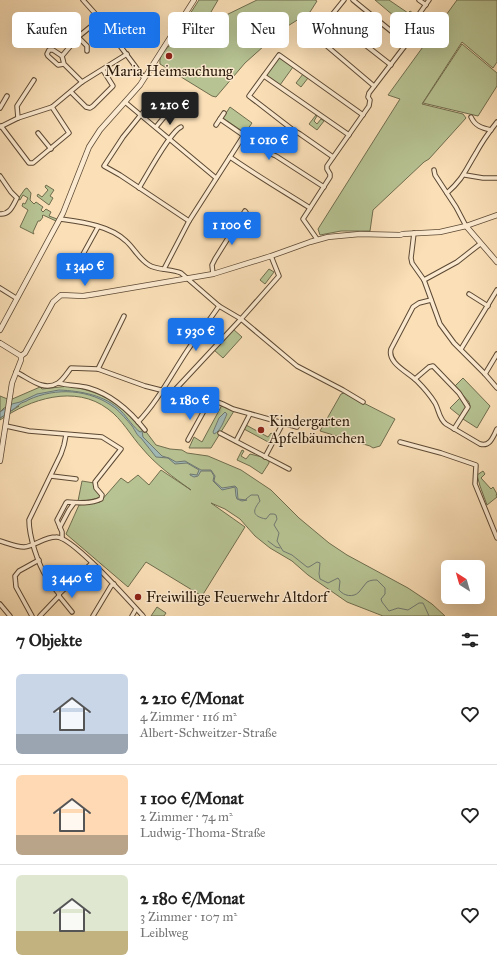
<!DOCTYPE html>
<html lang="de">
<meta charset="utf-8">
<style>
body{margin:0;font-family:"IM FELL Great Primer",serif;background:#f6f6f6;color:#222;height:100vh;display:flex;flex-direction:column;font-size:15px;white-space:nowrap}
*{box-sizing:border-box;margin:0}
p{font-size:13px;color:#767676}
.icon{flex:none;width:22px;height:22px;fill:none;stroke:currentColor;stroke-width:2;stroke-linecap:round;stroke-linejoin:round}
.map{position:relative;height:616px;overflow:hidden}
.sheet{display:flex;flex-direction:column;background:#fff;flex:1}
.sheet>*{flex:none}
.banner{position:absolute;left:12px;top:12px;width:473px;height:36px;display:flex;gap:8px}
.needle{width:26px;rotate:323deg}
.tools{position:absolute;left:441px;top:560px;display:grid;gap:8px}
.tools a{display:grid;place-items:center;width:44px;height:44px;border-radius:6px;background:#fff;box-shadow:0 4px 16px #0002;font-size:20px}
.price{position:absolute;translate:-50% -34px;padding:0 9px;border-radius:4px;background:#1a73e8;color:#fff;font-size:13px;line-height:26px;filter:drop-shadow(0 1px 2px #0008)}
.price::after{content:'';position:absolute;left:50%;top:24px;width:12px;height:9px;margin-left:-6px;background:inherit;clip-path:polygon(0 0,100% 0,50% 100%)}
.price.on{background:#222;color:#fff}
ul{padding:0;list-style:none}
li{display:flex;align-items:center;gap:12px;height:100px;padding:0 16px}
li+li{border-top:1px solid #e0e0e0}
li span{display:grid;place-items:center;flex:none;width:112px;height:80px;border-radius:6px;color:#555}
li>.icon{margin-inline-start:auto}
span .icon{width:48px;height:48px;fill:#fffc;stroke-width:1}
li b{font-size:17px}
h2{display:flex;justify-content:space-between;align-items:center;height:48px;padding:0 16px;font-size:17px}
.pill{padding:0 14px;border-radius:6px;background:#fff;box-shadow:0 4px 16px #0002;font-size:14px;line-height:36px}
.pill.on{background:#1a73e8;color:#fff}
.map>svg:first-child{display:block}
.green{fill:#b7c393;stroke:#6f6d4e}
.water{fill:#a1bab8;stroke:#707972}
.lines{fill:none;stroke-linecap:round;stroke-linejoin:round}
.stream{stroke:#707972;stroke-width:1}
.minor-casing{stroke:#5c4934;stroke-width:5.5}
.tertiary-casing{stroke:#5c4934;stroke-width:6}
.minor{stroke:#fcead0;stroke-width:3.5}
.tertiary{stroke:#fcead0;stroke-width:4.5}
.poi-dot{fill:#8f2418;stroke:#fcead0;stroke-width:1.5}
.labels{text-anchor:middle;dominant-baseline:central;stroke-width:3;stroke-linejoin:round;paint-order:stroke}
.poi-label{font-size:15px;fill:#271708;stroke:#fcead0;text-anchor:start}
</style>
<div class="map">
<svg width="497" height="616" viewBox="0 0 497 616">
<rect width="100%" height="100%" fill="#fadfb7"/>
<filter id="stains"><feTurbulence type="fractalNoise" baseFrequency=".005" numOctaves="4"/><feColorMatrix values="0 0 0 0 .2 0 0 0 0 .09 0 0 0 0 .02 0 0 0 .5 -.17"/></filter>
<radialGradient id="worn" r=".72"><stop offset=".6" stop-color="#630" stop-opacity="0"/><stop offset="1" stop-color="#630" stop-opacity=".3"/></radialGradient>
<g class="green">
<path d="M199,0H218L211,12L220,18L257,0H315L317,1L310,12L283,29L245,63L216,97L212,96L160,64C158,54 170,46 176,39L175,37Z"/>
<polygon points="375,0 389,0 408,13 410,11 416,15 407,27"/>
<polygon points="457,0 497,0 497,62 493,68 462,42 422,104 463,114 466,118 429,159 424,162 373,210 370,231 341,231 320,235 318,229 400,99 388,95"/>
<polygon points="462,44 497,73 497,86 478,116 423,103"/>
<polygon points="279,57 293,67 280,85 266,75"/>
<polygon points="303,74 308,78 301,87 296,83"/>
<polygon points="230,107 252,123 245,133 223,118"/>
<polygon points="316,115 317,116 314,121 317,124 321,119 324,121 317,130 309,124"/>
<polygon points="46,185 54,190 50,196 53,198 49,205 37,196 38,194 42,197 48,190 45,187"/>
<polygon points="27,188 31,193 30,200 34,204 36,202 43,207 41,210 43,212 46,209 51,212 49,216 57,219 56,221 43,215 42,216 43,217 40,221 38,221 33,232 34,234 20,227 28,210 22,206 23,203 25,204 28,198 23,195 20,200 18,199 25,189"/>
<polygon points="269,269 274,272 265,284 260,280"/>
<polygon points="233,329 242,337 223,358 214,350"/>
<polygon points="463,378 490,406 477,428 463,419 470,406 469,402 455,386"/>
<path d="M69,386C105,393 119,402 142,430L144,429L156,445L170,449L182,450L187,453L208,456L241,470L271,490L299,518L329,543L347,555L408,588L432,604L445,616H383L347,602L308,575L292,561L270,548L255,536L240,519L225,509L211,503L245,527L202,596L146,562L128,587L66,534L79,505L100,502L121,478L128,483L138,475L149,485L161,470L191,490C173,477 156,465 142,448C131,436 122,419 108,409C75,384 30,399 0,420V418L19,406L4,408L0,412V396L10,400L40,387L42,389Z"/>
<polygon points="344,393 395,419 380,446 373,448 370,446 320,431 341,394"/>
<polygon points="460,398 466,407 460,416 450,408"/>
<polygon points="222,405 226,408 234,411 211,448 189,448 194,437 202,442"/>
<polygon points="246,425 268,437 271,433 274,435 270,443 244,429"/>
<polygon points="242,450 244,451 241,456 246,459 250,454 262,457 269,460 269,463 262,474 250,466 237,460"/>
<polygon points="483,471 485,474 481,478 491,489 493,487 497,494 496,495 497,497 487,505 480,486 477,475"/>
<polygon points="82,481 94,483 101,497 89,501 78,501"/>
<polygon points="157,607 166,613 164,616 151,616"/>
</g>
<g class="water">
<path d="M59,390C81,391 105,395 121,411C127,417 134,428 140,432L142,431L143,437L162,456L169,458L176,462L185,461L201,470H211L215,476L214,481L222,488L235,486L237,488L238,499L247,500L242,501L237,499L236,496L235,487L222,490L213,481L214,476L211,471H201L198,476L194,477L190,475V474L197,475L199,470L187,463L175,464L168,458L156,457L141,438C137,436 135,430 132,426C127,420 121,413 115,408C90,389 56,387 28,400C26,402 22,402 20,404C14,409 7,414 0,418V412L12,404L20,402L37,394Z"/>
<path d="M225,412L227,414C224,420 221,431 214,434L213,432L219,418Z"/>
</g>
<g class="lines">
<g class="stream">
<path d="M246,499L251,495H258L260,501C253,510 251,516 266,519L270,514H274L276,515L277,519L274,525L279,533L277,541L283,551L292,555L307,567H309L317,562L320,563L319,574L320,579L328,583L338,578L340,581L339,590C344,596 353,598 359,592C362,589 364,585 367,582C371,580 373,580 377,580L385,588V594L381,599L382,602L389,611L398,608L408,610L419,603H423L425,607L429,616"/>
<polyline points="268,541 276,547 280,548"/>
</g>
<g class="minor-casing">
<g id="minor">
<polyline points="83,0 100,19 144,78"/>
<polyline points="344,0 315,36 374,86"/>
<polyline points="353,0 407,44"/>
<polyline points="419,0 426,5"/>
<polyline points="331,16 359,40 391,65"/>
<polyline points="66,25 87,46 87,51"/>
<polyline points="62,56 78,37 100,19"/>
<polyline points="64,64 58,65 48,56 47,54 49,50 53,50 62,56 64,64 82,82"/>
<polyline points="264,76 349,135"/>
<polyline points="71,92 86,107 90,108 93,106 113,86 103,70"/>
<polyline points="156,96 123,137 104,166 120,175 189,221"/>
<polyline points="125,102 216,178"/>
<polyline points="0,108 7,96"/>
<path d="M471,117C475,126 482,128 491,130"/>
<polyline points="18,118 17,106 34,80"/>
<polyline points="220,119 269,153 276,156 324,187"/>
<polyline points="216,125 224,113"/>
<polyline points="1,126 29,163 33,163 69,133 52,107"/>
<polyline points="0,127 18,118 52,107 82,82 127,54"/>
<polyline points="156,127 169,111"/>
<polyline points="38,133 51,149"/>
<path d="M230,157C256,175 283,191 310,208"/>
<polyline points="333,157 300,134 293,130 249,96 279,55 363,115"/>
<polyline points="434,170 435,175 456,207 466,226"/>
<polyline points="465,175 483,178 497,178"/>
<path d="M0,176L11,192L17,198C13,205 10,215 0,214"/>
<path d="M139,188C147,175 170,132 181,127"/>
<path d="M447,193C463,179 465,171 476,153C482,142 489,132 497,122"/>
<path d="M60,219C81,222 109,225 126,241C134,248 139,259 149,265C156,270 172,269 181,273L219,306L241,319L297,366L343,390L363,402"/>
<polyline points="414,233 411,258 412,263 424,280 440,324 454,343 485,374 497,388"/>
<polyline points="317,239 303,219 330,177 330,174 327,169 327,166 369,106 370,100 368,97 369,93 414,34 412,24 429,0"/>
<polyline points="82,256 98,227"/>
<polyline points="164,269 189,221 244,135"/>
<polyline points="213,274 212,265 215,259 245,211 247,214"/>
<polyline points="424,280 457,262 480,244"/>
<polyline points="0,288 16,298"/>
<polyline points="469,294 488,306"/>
<path d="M431,300L419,303L413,307L391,349C387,363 408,372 417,381C423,387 430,395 435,403C439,410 439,419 446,424L480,444C490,447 493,437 497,429"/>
<polyline points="461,349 497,290"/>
<polyline points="98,369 124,316"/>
<path d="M16,372C29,378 43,392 58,383C63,380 67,373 71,368L98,369L145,386L204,401C213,398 225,405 233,409L297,427"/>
<polyline points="485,374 497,354"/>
<polyline points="415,379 429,367 433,366 459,393 468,407 454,429"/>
<path d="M59,383C68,386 79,385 89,388C113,395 130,411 145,430"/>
<polyline points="172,393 241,319 279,276 271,256"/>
<path d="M138,422C158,401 171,375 187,351C197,336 209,321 219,306"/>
<path d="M6,426L29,431L102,437L121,449L95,482L96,488L102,495L101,499C91,504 78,503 67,502L66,503L57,520L62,532V538"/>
<polyline points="220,433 289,469"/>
<polyline points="188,440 205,409 206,404 204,401"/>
<polyline points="236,441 250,414"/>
<polyline points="400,442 441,453 476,465 475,484 497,538"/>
<polyline points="265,457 283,423"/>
<polyline points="51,476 76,479"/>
<polyline points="60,527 69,510 74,503"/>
<path d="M0,541C7,543 16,547 24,547C35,546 44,537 56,537C72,536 130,602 143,616"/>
<path d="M59,594C55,589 51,584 47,578C38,564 29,537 29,520L61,454L64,445L66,435"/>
<polyline points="59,596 72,612"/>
<polyline points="0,604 10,616"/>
<polyline points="32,616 16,587 15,576 19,571 39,560"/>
<polyline points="40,616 59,596 59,594 92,563"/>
<polyline points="93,616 111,586 114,584"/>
<polyline points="132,616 136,609"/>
</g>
</g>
<g class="tertiary-casing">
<g id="tertiary">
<polyline points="466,226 497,262"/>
<polyline points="0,330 63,213 89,147 100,130 140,85 194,0"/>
<polyline points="0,343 21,356"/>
<polyline points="21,356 25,353 53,302 61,295 83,296 96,294 213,274 271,256 310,242 328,237 360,234 400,235 403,234 440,232 466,226 497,215"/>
<polyline points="0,461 12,383 21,360 21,356"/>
</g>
</g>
<use href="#minor" class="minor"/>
<use href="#tertiary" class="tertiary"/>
</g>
<g class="poi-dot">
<circle cx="169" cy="56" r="4"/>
<circle cx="261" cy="430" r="4"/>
<circle cx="138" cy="597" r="4"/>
</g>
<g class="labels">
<g class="poi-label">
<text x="169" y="71" text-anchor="middle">Maria Heimsuchung</text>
<text x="269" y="421">Kindergarten<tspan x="269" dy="17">Apfelbäumchen</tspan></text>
<text x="146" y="597">Freiwillige Feuerwehr Altdorf</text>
</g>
</g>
<rect width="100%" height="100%" filter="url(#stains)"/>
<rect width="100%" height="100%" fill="url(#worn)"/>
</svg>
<div class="tools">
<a><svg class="needle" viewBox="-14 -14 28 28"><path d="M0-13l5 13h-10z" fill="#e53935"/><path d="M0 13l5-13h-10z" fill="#767676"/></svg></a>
</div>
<b class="price on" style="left:170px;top:126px">2 210 €</b>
<b class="price" style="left:269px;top:161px">1 010 €</b>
<b class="price" style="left:232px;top:246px">1 100 €</b>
<b class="price" style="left:85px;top:287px">1 340 €</b>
<b class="price" style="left:196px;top:352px">1 930 €</b>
<b class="price" style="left:190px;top:421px">2 180 €</b>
<b class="price" style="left:72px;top:599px">3 440 €</b>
<div class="banner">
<a class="pill">Kaufen</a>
<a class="pill on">Mieten</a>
<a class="pill">Filter</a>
<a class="pill">Neu</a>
<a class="pill">Wohnung</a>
<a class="pill">Haus</a>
</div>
</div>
<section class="sheet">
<h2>7 Objekte<svg class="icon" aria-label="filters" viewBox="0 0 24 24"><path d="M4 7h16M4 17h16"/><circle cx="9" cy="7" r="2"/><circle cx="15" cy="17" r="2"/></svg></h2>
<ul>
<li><span style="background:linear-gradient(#c9d6e8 75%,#9aa5b1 0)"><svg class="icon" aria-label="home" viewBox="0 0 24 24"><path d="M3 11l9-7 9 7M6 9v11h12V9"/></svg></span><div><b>2 210 €/Monat</b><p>4 Zimmer · 116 m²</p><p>Albert-Schweitzer-Straße</p></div><svg class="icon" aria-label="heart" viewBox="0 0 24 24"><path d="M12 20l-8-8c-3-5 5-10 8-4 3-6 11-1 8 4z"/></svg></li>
<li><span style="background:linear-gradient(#ffd9b3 75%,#b9a48a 0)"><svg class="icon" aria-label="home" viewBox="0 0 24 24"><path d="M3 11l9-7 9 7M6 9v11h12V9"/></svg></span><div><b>1 100 €/Monat</b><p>2 Zimmer · 74 m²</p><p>Ludwig-Thoma-Straße</p></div><svg class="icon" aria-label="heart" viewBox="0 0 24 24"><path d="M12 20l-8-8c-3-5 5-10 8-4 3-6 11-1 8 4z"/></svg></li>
<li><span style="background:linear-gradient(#dfe7d0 70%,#c2b280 0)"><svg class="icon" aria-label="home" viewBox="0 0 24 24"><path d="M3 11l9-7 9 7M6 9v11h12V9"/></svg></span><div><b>2 180 €/Monat</b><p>3 Zimmer · 107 m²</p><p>Leiblweg</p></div><svg class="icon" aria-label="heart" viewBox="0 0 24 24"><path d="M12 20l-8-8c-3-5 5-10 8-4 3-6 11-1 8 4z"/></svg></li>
</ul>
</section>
